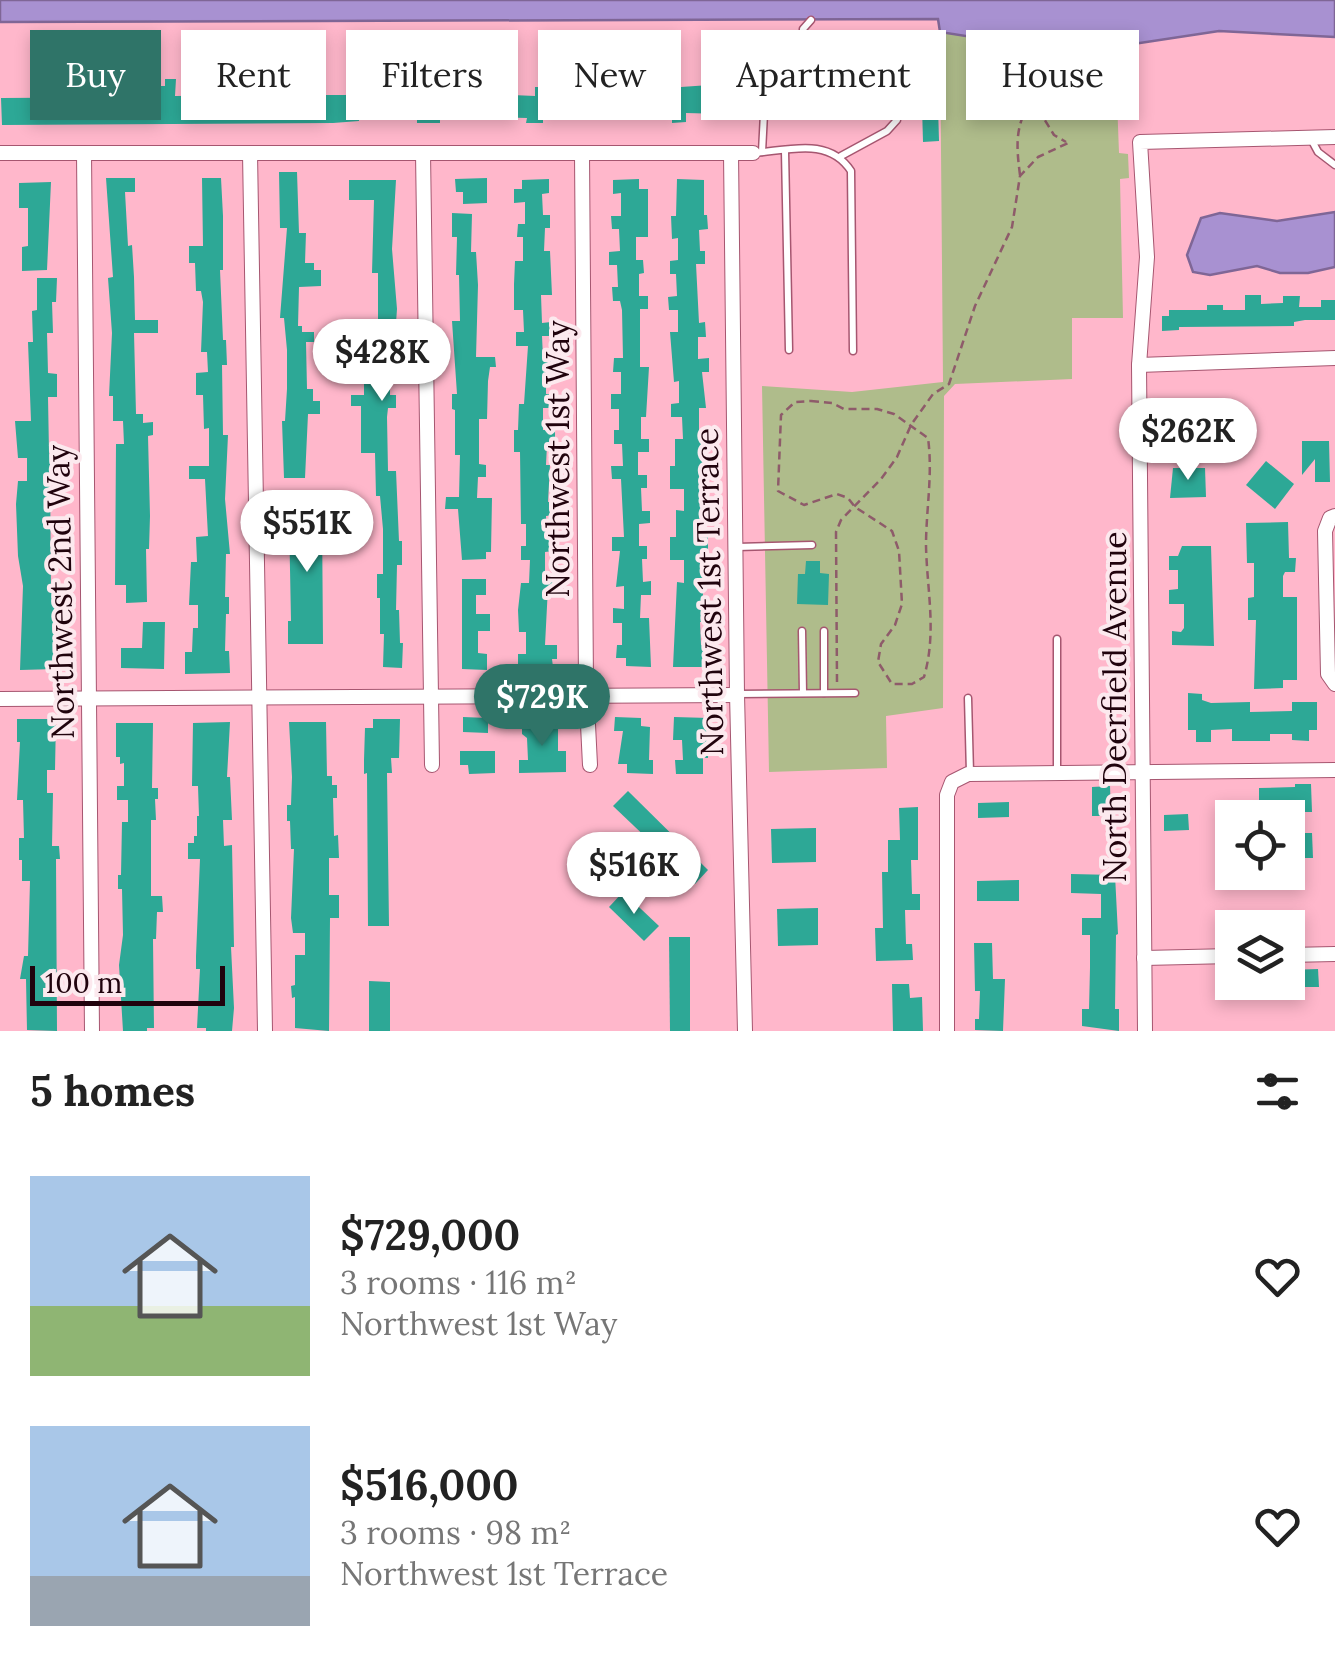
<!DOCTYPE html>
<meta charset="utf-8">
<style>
body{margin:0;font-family:Lora,serif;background:#f2f2f2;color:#222;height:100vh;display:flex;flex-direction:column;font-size:38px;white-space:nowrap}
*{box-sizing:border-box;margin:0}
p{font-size:32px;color:#767676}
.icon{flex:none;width:55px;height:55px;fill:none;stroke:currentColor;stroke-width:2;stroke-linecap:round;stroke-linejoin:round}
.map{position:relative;height:1031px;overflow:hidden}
.details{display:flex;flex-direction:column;background:#fff;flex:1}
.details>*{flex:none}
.banner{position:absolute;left:30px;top:30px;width:1275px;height:90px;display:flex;gap:20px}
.tools{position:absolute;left:1215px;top:800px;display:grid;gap:20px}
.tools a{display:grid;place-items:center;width:90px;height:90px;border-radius:0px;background:#fff;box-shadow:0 5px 15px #0003;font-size:50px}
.scale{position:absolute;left:30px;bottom:25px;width:195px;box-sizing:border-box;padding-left:10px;border:5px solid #20030d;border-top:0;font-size:28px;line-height:35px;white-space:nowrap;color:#20030d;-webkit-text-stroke:8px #fce9ee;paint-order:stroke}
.price{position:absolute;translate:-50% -85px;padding:0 22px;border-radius:35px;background:#fff;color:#222;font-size:32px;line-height:65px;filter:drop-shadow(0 2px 5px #0008)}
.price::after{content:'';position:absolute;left:50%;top:60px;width:30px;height:22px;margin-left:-15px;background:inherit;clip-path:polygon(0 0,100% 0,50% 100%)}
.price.selected{background:#2f7468;color:#fff}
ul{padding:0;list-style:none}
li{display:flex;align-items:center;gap:30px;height:250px;padding:0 30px}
li span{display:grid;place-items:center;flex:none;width:280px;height:200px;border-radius:0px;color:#555}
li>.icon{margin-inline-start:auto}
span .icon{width:120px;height:120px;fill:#fffc;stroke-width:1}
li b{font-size:42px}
h2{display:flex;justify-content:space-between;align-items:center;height:120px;padding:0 30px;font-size:42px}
.pill{padding:0 35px;border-radius:0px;background:#fff;box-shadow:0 5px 15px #0003;font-size:35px;line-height:90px}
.pill.selected{background:#2f7468;color:#fff}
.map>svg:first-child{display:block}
.green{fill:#afbc8b}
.water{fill:#a891d1;stroke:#7f6696;stroke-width:2.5}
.building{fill:#2da896}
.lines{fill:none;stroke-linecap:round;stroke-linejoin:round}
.lane-casing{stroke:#a65670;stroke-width:9}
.street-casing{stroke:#a65670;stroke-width:16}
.path{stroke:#8e5b6a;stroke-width:2.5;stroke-dasharray:8 5;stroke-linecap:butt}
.lane{stroke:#fff;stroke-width:6}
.street{stroke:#fff;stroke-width:14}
.labels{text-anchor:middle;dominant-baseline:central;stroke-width:8;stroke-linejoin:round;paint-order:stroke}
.street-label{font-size:32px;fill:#20030d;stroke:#fce9ee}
</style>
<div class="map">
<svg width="1335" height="1031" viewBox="0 0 1335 1031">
<rect width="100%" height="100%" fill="#ffb7cb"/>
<polygon class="green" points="940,32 1074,53 1115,47 1119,153 1128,154 1129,178 1120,179 1123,318 1072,318 1072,379 955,384 944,396 943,708 886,716 887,768 769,772 762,386 852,392 943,382"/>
<g class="water">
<polygon points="0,0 1335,0 1335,37 1219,31 1074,53 940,32 938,19 0,22"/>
<polygon points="1335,212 1335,267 1308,273 1280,273 1257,266 1210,275 1193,272 1187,255 1201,218 1220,213 1277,221"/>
</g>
<g class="building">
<polygon points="502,68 512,68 512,95 535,96 535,87 549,87 549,92 572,92 572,84 586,84 586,91 608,91 608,83 621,82 658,83 658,96 681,95 681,87 724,84 724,114 686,113 686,122 672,123 672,110 636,109 577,110 577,119 563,119 563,114 543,114 543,123 526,123 527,118 440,116 440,123 417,123 417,114 381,112 359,113 359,121 333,123 2,125 1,98 156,97 156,86 165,86 165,79 176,79 175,96 281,95 281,88 299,88 299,95 345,95 354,94 354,86 367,85 368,97 391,97 391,88 418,88 418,83 440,83 440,96 462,96 463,88 488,88 488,76 502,76"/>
<polygon points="922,106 938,106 939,141 923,142"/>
<polygon points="279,172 297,172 299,233 306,233 305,263 314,263 314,270 321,270 321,286 299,287 298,326 302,326 302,332 314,332 314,342 306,342 307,389 313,389 313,401 320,401 320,414 308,414 305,478 284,478 282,421 285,421 287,389 287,350 284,318 280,318 287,228 280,228"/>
<polygon points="106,178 135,178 135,192 125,192 128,246 132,245 134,277 135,320 158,320 158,333 134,333 136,414 143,414 143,423 153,422 153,435 148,436 150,516 149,549 146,549 147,602 126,603 126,585 115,585 116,444 124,444 123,421 113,421 113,396 109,396 112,333 108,278 113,277"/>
<polygon points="202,178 221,178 223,216 223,270 220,270 223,340 226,340 227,365 222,365 223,435 228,435 225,499 230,554 226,554 225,597 229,597 229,614 226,614 225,651 229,651 230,673 185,674 185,652 192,652 193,628 198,628 198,605 189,605 191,562 197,562 196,537 208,536 205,479 189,479 189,466 209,466 209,428 204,429 203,395 196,395 196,373 208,372 207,352 201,352 203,302 201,291 196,291 195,263 189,263 189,246 203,246"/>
<polygon points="487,178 487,203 463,204 463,192 456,192 455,179"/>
<polygon points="549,179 549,193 542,194 543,215 550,215 550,228 545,228 544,251 550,251 552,295 541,295 542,323 551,322 551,336 542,336 543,358 554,359 553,372 546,372 546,394 551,394 551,408 543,408 543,430 555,430 555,445 547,444 546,465 550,465 548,502 555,501 555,515 546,516 547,537 553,537 553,551 545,552 545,573 557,574 556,587 548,587 545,645 557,645 557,659 552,659 553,667 518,668 518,654 526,654 526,632 519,632 518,610 521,583 529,583 530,560 521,560 521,546 526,546 526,524 521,524 520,452 514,452 514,430 518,430 519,404 524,404 528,346 516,346 516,332 524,332 523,310 514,310 514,284 515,261 523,261 523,237 517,237 518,224 525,224 525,202 514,203 514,189 522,189 522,180"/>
<polygon points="639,179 639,189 648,189 648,237 636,237 636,260 643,260 644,273 639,274 639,296 648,296 648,309 640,309 640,367 649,367 646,417 641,417 641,439 649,439 649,452 638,452 638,475 647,475 647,488 641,488 642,511 650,511 650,523 639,524 639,546 647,546 647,559 642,559 643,582 651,581 651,595 641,595 640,618 649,618 651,667 626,666 626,658 616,658 617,645 622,645 622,623 613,623 613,608 624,609 624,586 616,587 620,551 612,551 612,537 624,537 621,479 612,479 611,466 623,466 622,444 614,444 614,430 619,430 619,409 611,409 611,394 621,394 621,372 613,372 614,358 623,358 622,310 620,301 613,301 612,287 618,287 617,265 609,265 609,252 620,251 619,229 612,229 611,216 621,216 621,193 613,194 613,180"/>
<polygon points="677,179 704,180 704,215 707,215 708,229 699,230 700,251 705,251 705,264 696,264 699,323 705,322 706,337 698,337 698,359 709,358 709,372 702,372 706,408 699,408 699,430 710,430 710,444 703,444 704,473 699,473 700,502 711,502 711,516 704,516 703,536 708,536 708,551 700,551 701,573 711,573 711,587 703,587 703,609 709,609 709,622 700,622 701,645 706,645 706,667 673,667 677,582 684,583 684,560 670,560 670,537 676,537 676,510 684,511 684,489 670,489 670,466 675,466 675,439 683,439 682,417 671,417 671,404 679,403 679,381 674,382 670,332 678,332 678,310 669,310 668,297 677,296 676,274 670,274 670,261 678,260 678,238 672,239 671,216 676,216"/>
<polygon points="349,180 396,180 392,249 397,309 395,337 388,337 389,359 398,359 398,372 390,372 390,395 396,395 396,408 388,408 387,417 388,471 396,471 399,541 402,541 402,565 397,565 396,610 399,610 400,643 403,643 402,668 383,667 384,634 380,634 380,598 377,598 377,574 383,574 383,529 380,496 376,496 375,453 361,453 361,406 351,406 351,395 364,395 364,368 372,368 371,346 360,346 360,323 378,323 378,273 372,273 374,200 349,200"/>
<polygon points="51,182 47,270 22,271 22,247 28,246 28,208 19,208 19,183"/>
<polygon points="452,213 472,214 471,252 476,252 478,285 476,357 495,357 496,367 490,367 488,381 487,419 479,419 479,464 486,465 486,477 478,477 477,498 492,498 491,552 486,552 486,559 462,560 458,509 445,509 446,497 459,497 460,455 455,455 455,410 452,409 452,394 457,394 452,321 460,321 459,275 456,275 457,237 452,237"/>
<polygon points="37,278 57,278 56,302 52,302 53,333 47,333 48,373 57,374 57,397 48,397 49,453 52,453 53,466 50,466 51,593 55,593 56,669 20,670 23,586 18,556 16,504 18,481 27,481 27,458 18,458 15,421 31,421 28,342 33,342 32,311 37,310"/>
<polygon points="1245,295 1261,295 1261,304 1283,303 1283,296 1300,296 1299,307 1321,307 1321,300 1335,300 1335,320 1305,320 1294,322 1294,326 1179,327 1179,330 1162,331 1162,316 1169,316 1169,310 1207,310 1207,305 1223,305 1223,310 1245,310"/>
<polygon points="1165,431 1187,432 1186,447 1164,445"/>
<polygon points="1302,441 1329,441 1330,482 1315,482 1315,459 1302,475"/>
<polygon points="1266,461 1294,484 1275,509 1246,485"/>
<polygon points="1173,468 1205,468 1206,497 1170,498"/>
<polygon points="298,502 325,502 326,515 322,515 323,644 288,644 288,621 291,621 289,517 298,517"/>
<polygon points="1288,522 1289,558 1296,558 1295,572 1285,572 1283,576 1283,597 1297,597 1297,680 1283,680 1283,688 1254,689 1256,620 1248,620 1248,598 1254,597 1254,563 1247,563 1246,523"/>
<polygon points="1182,546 1211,546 1214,646 1172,645 1172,631 1181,632 1184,628 1184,604 1169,604 1169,590 1178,589 1178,570 1169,570 1169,556 1178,556"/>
<polygon points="806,561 820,561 820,573 829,574 828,605 797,604 798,574 805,574"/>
<polygon points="462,579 486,579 486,595 476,595 476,614 490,614 490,631 478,631 478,653 487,654 487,670 462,669"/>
<polygon points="143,622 165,622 164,669 121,668 121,648 142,648"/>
<polygon points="1188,693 1202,694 1202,700 1211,703 1250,702 1250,712 1292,711 1292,702 1317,702 1317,730 1309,730 1309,741 1292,740 1292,734 1270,734 1270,741 1232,741 1232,729 1211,730 1211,742 1196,742 1196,730 1188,730"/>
<polygon points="463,717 488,718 488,733 463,732"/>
<polygon points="615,717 641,718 641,726 650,727 649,760 653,760 653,774 627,773 627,764 618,764 623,731 614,731"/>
<polygon points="674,717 709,718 708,758 703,758 703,774 676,774 675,760 683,760 682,740 673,740"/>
<polygon points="17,719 56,719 55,770 47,770 47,793 53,793 52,846 59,846 60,859 56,859 57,1031 27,1030 26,979 20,979 24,956 28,956 30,881 22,881 22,860 19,860 19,838 24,838 23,800 17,800 20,742 17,742"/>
<polygon points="373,719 400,719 399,758 391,758 392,773 387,773 389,926 368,926 367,773 364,774 364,760 365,728 373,728"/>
<polygon points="522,721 558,722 558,751 566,751 566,772 519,773 519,760 528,760 527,738 522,734"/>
<polygon points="230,722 227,777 230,777 232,820 223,820 224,846 232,845 234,947 231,947 234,1008 232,1031 206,1031 206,1028 197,1028 200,969 196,969 196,956 200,859 188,859 188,843 194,843 194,836 197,836 197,816 199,816 198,786 192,786 193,723"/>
<polygon points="289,722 326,722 327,776 332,776 332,785 337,785 337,798 333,798 334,836 338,835 339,858 329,858 329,895 339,895 339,918 330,918 329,1031 295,1028 295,997 292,998 291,986 295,985 295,955 305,955 305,933 293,933 291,918 294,849 291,849 290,821 287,821 287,805 291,805 292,777"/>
<polygon points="116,723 153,723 152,788 158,788 158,799 155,799 156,820 151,820 151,896 162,896 163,912 157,912 156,939 153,939 154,1028 147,1028 147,1031 123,1031 119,965 123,935 122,889 118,889 118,875 121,875 122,822 128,822 128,800 117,800 117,786 124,786 124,763 120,764 120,757 116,757"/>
<polygon points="460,751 495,751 495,773 469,774 468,765 460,765"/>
<polygon points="1295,784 1311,784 1312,812 1295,812 1295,804 1259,805 1259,788 1295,787"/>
<polygon points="1110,786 1111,816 1092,816 1092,787"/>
<polygon points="628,791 708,870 695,884 613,806"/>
<polygon points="1009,802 1009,817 978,818 978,803"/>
<polygon points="918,807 918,860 911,860 912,894 920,894 920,910 905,910 906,944 912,944 913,960 876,961 875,928 883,928 882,872 888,872 888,840 900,840 899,808"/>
<polygon points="1188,814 1189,830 1164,831 1164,815"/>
<polygon points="816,828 816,862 772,863 771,829"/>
<polygon points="1288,833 1312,833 1313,858 1288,858"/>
<polygon points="1071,874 1115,875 1118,934 1116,935 1115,1009 1119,1009 1119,1031 1082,1026 1082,1009 1089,1009 1090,968 1090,935 1082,935 1082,918 1101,918 1101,894 1071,893"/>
<polygon points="1019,880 1019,901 977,901 977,881"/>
<polygon points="623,892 659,926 644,941 609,907"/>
<polygon points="818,908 818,945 778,946 777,909"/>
<polygon points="669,937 690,937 690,1031 670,1031"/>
<polygon points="974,943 992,943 993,979 1005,979 1003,1031 975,1030 975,1019 979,1019 980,991 975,991"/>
<polygon points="1318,969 1319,987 1288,987 1288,970"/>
<polygon points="369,981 390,982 390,1031 369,1031"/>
<polygon points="892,984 909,984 910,998 922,997 923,1031 893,1031"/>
</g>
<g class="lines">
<g class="lane-casing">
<g id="lane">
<polyline points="801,93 803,29 811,20"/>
<polyline points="1311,139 1318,152 1335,165"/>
<polyline points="785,151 789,350"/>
<polyline points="762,152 765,94 893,92 897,120 887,131 841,156"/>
<path d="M754,153C790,150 829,137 851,171L853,351"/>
<polyline points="737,547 812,545"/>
<polyline points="802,631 803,693"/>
<polyline points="824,631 824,693"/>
<polyline points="738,694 855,693"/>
<polyline points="968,698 970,773"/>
<polyline points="1057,771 1057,639"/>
</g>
</g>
<g class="street-casing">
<g id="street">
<polyline points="0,153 753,153"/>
<polyline points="84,153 92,1031"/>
<polyline points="250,153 265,1031"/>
<polyline points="423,153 432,765"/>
<polyline points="582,153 586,684 590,765"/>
<polyline points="731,153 737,694 745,1031"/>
<polyline points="1139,365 1335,358"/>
<polyline points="1335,516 1330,518 1325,531 1328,674 1335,684"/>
<polyline points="0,699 737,695"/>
<polyline points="1288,955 1335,954"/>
<polyline points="1144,958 1232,956"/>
<polyline points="947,1031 947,795 952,782 968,774 1335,770"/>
<polyline points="1145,1031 1139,365 1147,257 1140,142 1335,137"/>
</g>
</g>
<g class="path">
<path d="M1020,175C1016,144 1015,125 1032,99L1054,135L1066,142"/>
<path d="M811,401L832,403L844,409H877L894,414L928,438C933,475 926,509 926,546C927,591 937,632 924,677L912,684H892L878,662L881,644L895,625L902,604L899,551L892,531L855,507L848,498L837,494L804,505L778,491L781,415L795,402Z"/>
<polyline points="837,682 836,532 841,520 881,479 897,457 911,425 933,394 949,384 975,306 1012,227 1020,176 1038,157 1068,143"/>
</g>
<use href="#lane" class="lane"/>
<use href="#street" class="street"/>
</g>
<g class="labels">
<g class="street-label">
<text transform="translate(557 459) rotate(-90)">Northwest 1st Way</text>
<text transform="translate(60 592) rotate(-91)">Northwest 2nd Way</text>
<text transform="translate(709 592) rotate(-91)">Northwest 1st Terrace</text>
<text transform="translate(1114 707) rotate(-90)">North Deerfield Avenue</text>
</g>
</g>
</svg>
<div class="tools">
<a><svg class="icon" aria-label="locate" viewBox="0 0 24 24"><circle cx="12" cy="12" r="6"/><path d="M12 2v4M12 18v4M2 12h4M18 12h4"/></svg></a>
<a><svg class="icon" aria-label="layers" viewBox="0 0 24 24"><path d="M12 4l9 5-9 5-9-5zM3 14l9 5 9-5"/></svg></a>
</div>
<div class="scale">100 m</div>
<b class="price" style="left:382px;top:404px">$428K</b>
<b class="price" style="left:1188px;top:483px">$262K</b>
<b class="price" style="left:307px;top:575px">$551K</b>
<b class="price selected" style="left:542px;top:749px">$729K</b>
<b class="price" style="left:634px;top:917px">$516K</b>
<div class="banner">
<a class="pill selected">Buy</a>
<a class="pill">Rent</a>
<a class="pill">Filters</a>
<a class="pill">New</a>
<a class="pill">Apartment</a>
<a class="pill">House</a>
</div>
</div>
<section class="details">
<h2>5 homes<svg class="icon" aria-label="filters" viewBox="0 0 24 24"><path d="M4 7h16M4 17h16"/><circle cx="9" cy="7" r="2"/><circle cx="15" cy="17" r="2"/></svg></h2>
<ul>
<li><span style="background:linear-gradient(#a9c7e8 65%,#8fb573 0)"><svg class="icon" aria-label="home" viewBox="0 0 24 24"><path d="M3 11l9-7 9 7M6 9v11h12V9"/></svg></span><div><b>$729,000</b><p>3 rooms · 116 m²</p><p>Northwest 1st Way</p></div><svg class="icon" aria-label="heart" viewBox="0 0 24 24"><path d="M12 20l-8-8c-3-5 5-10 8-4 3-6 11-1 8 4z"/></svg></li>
<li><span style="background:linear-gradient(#a9c7e8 75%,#9aa5b1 0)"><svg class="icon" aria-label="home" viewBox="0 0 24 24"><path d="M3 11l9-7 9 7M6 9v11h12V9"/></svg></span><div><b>$516,000</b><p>3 rooms · 98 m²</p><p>Northwest 1st Terrace</p></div><svg class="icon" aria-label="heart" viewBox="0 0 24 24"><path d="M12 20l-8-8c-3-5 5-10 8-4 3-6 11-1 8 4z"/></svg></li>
</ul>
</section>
